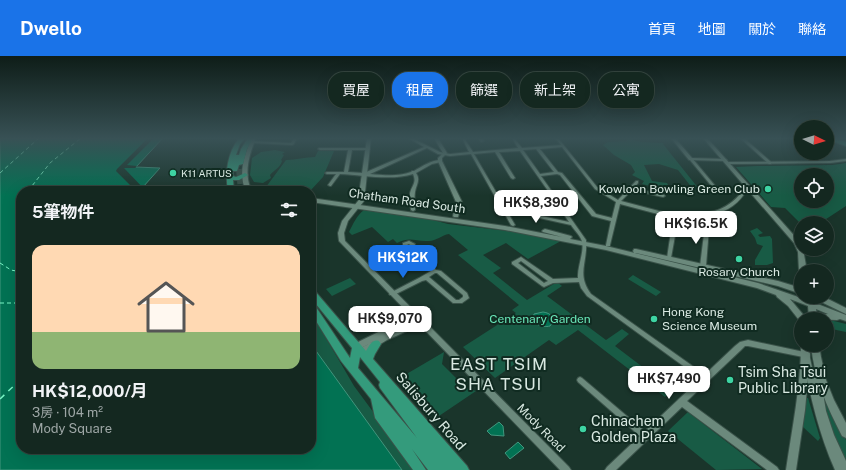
<!DOCTYPE html>
<html lang="zh-TW">
<meta charset="utf-8">
<style>
body{margin:0;font-family:"Public Sans","Noto Sans TC",sans-serif;background:#21342d;color:#f1f3f6;height:100vh;display:flex;flex-direction:column;font-size:15px;white-space:nowrap}
*{box-sizing:border-box;margin:0}
p{font-size:13px;color:#9da6a5}
.icon{flex:none;width:22px;height:22px;fill:none;stroke:currentColor;stroke-width:2;stroke-linecap:round;stroke-linejoin:round}
.map{position:relative;flex:1;overflow:hidden}
.side{position:absolute;left:16px;top:130px;width:300px;height:268px;display:flex;flex-direction:column;background:#142820;border-radius:16px;box-shadow:0 4px 16px #0002,0 0 0 1px #33443e}
.side>*{flex:none}
.guide{position:absolute;left:328px;top:16px;width:380px;height:36px;display:flex;gap:8px}
.needle{width:26px;rotate:95deg}
.tools{position:absolute;left:794px;top:64px;display:grid;gap:8px}
.tools a{display:grid;place-items:center;width:40px;height:40px;border-radius:50%;background:#142820;box-shadow:0 4px 16px #0002,0 0 0 1px #33443e;font-size:20px}
.price{position:absolute;translate:-50% -34px;padding:0 9px;border-radius:8px;background:#fff;color:#222;font-size:13px;line-height:26px;filter:drop-shadow(0 1px 2px #0008)}
.price::after{content:'';position:absolute;left:50%;top:24px;width:12px;height:9px;margin-left:-6px;background:inherit;clip-path:polygon(0 0,100% 0,50% 100%)}
.price.selected{background:#1a73e8;color:#fff}
ul{padding:0;list-style:none}
li{display:grid;align-content:center;gap:8px;height:212px;padding:0 16px}
li+li{border-top:1px solid #33443e}
li span{display:grid;place-items:center;height:124px;border-radius:12px;color:#555}
li>.icon{margin-inline-start:auto}
span .icon{width:72px;height:72px;fill:#fffc;stroke-width:1}
li b{font-size:17px}
h2{display:flex;justify-content:space-between;align-items:center;height:48px;padding:0 16px;font-size:17px}
.tag{padding:0 14px;border-radius:16px;background:#142820;box-shadow:0 4px 16px #0002,0 0 0 1px #33443e;font-size:14px;line-height:36px}
.tag.selected{background:#1a73e8;color:#fff}
header{display:flex;align-items:center;gap:24px;box-sizing:border-box;height:56px;padding:0 20px;background:#1a73e8;color:#fff}
header strong{font-size:19px}
nav{display:flex;gap:22px;margin-inline-start:auto;font-size:14px}
.map>svg:first-child{display:block}
.green{fill:#185b45;fill-rule:evenodd}
.water{fill:#027253;stroke:#42967e}
.pier{fill:#1a352b}
.lines{fill:none;stroke-linecap:round;stroke-linejoin:round}
.ferry-far1{stroke:#79f5c6;stroke-width:1;stroke-dasharray:4 3;stroke-linecap:butt}
.ferry{stroke:#79f5c6;stroke-width:1.5;stroke-dasharray:6 5.5;stroke-linecap:butt}
.primary-tunnel{stroke:#375046;stroke-width:6;stroke-dasharray:6 3;stroke-linecap:butt}
.minor-casing{stroke:#3a5249;stroke-width:2}
.tertiary-casing{stroke:#3a5249;stroke-width:2}
.secondary-casing{stroke:#3a5249;stroke-width:2}
.primary-casing{stroke:#3a5249;stroke-width:2}
.minor{fill:#6b897c;fill-rule:evenodd}
.tertiary{fill:#6b897c;fill-rule:evenodd}
.secondary{fill:#6b897c;fill-rule:evenodd}
.primary{fill:#349b7c;fill-rule:evenodd}
.poi-dot{fill:#3ed4a3;stroke:#102b21;stroke-width:1.5}
.labels{text-anchor:middle;dominant-baseline:central;stroke-width:4;stroke-linejoin:round;paint-order:stroke}
.far-poi-label{font-size:10px;fill:#d9e9e2;stroke:#102b21;text-anchor:start}
.poi-label{font-size:12px;fill:#d9e9e2;stroke:#102b21;text-anchor:end}
.street-label{font-size:12px;fill:#d9e9e2;stroke:#102b21}
.park-label{font-size:12px;fill:#6ae7b9;stroke:#102b21}
.near-poi-label{font-size:14px;fill:#d9e9e2;stroke:#102b21;text-anchor:start}
.near-street-label{font-size:14px;fill:#d9e9e2;stroke:#102b21}
.near-quarter-label{font-size:17px;letter-spacing:1px;fill:#d9e9e2;stroke:#102b21}
</style>
<header>
<strong>Dwello</strong>
<nav><a>首頁</a><a>地圖</a><a>關於</a><a>聯絡</a></nav>
</header>
<div class="map">
<svg width="846" height="414" viewBox="0 0 846 414">
<rect width="100%" height="100%" fill="#1a352b"/>
<g class="green">
<polygon points="628,83 642,86 664,87 663,88 699,133 693,133 678,114 659,108 644,109 652,125 667,127 668,129 658,132 642,128 644,125 632,119 635,116 631,109 614,99 603,89 608,86 626,85"/>
<path d="M275,94L285,96L282,98L284,99L281,104L282,105C280,112 274,114 270,119L271,122L263,127L254,126L250,119L252,102L261,96Z"/>
<path d="M318,95H334L323,121L310,135H298L266,131L286,104C296,104 305,101 315,101Z"/>
<path d="M846,107V150L820,167H801V168L785,152L771,151L736,111L757,110L833,109ZM801,119H827V145H801Z"/>
<path d="M364,154L433,164L448,168L516,176L561,185L528,203L506,187L483,199L501,212L493,217L527,244L557,226L562,230L547,240L606,284L622,273L629,278L615,290L673,334L665,341L578,274L556,289L549,284L495,322L463,291L516,257L512,254L519,249L458,199L468,194L449,178C442,179 436,185 429,185C415,186 411,180 397,187L393,183L388,186L372,171L352,179L349,176C353,168 357,159 364,154Z"/>
<polygon points="757,172 763,177 758,179 760,181 770,180 772,183 773,207 767,209 755,209 755,204 763,190 757,188 755,182 750,175"/>
<polygon points="633,219 661,236 656,240 628,223"/>
<polygon points="350,222 356,228 332,240 326,233"/>
<polygon points="311,261 316,265 354,330 416,414 402,414 311,288"/>
<polygon points="827,265 834,265 846,268 846,276 827,272"/>
<polygon points="444,296 442,308 466,332 476,335 436,362 410,331 406,333 398,323"/>
<polygon points="821,334 834,362 846,384 846,408 826,363"/>
<polygon points="805,342 808,342 820,382 818,385 802,370"/>
<polygon points="688,356 762,413 716,414 668,375"/>
</g>
<g class="water">
<polygon points="0,82 163,82 136,111 160,112 143,131 146,135 21,135 21,393 311,393 311,288 402,414 0,414"/>
<path d="M543,256C549,257 553,259 553,266L550,270C542,272 531,268 534,258Z"/>
<polygon points="499,366 503,370 504,380 491,379 487,375"/>
<polygon points="518,386 524,392 510,403 505,397"/>
</g>
<polygon class="pier" points="148,82 154,82 127,109 137,110 135,112 124,112 146,135 136,135 116,115 117,113"/>
<g class="lines">
<g class="ferry-far1">
<polyline points="0,117 39,82"/>
<polyline points="28,135 50,107 81,82"/>
<polyline points="0,207 11,214 21,216"/>
<polyline points="0,247 21,247"/>
</g>
<polyline class="ferry" points="0,343 21,323"/>
<polyline class="primary-tunnel" points="239,113 241,135"/>
<g class="minor-casing">
<g id="minor">
<polygon points="294,82 297,82 294,88 292,89 252,87 250,86 252,85 291,87"/>
<path d="M408,82H412L440,96L450,98L469,96L462,82H464L473,96L518,92L512,82H514L522,92L561,89L555,82H558L597,131L618,144L636,125H638V127L634,132L664,139L665,140L663,141L632,134L621,145L674,159H678V161H680L682,160C709,156 724,158 743,135H754V137H745C740,144 735,149 728,153C720,158 711,156 710,169L726,173V174L724,175L709,172L706,210L703,212L700,210L705,170L678,163L671,202L669,204L667,202L673,162L620,148L610,189V190H606V189L611,165L592,160L560,119L557,118L541,120L586,184C588,206 576,218 591,238L708,321L709,323L708,325L706,326L704,325L587,240L581,232L579,226L553,227L544,231L542,230L512,208V206L521,201L553,223L578,222C577,210 586,193 581,183C579,178 574,174 571,169L535,161L533,160L522,143L523,142L551,139L520,95L499,96L515,122L513,123L511,122L495,96L474,98L515,169L513,170L511,169L471,98L450,100L438,98L427,92L370,118C383,119 398,121 411,116L412,115H414C423,110 431,104 441,104V106L432,108L416,117C421,124 416,129 415,136C414,142 415,148 415,154L413,155L411,154C410,148 410,143 410,137C412,129 417,127 413,118C392,125 362,119 340,118L331,130H330L328,129L336,118H327L325,117L327,116H344L348,94H320L318,93L319,92H369L370,93L368,94H352L348,116L364,117L424,91ZM562,91L595,133L616,146L612,162L596,158L562,117L558,116L540,93ZM536,93L554,116L540,118L523,94ZM552,141L569,166L537,159L527,144ZM710,159L706,163L705,168L684,162ZM521,205L548,225L544,227L518,207Z"/>
<polygon points="478,82 481,82 484,85 481,86"/>
<polygon points="740,82 744,82 771,106 771,108 769,108"/>
<polygon points="690,102 692,102 716,131 716,133 714,133 690,104"/>
<path d="M409,185L415,188L413,194L414,196L436,214L441,215L467,237L469,242L462,247H453L426,224L422,225L394,239H390L389,238L390,237L419,222L431,215L403,192V187ZM409,188L410,189L409,192L407,191V189ZM435,217H437L463,239V241L459,244H456L429,221Z"/>
<polygon points="580,321 582,322 648,378 649,380 648,382 645,383 642,382 578,326 577,324 578,322"/>
</g>
</g>
<g class="tertiary-casing">
<g id="tertiary">
<path d="M367,82H371L364,145L348,165L344,177L345,185L569,411L571,414H560L420,269L387,284L364,298L361,299L358,298L357,296L358,294L374,285C368,288 361,294 354,292L353,290L354,288L411,260L339,185L338,177L342,165L358,145ZM415,264L416,265L393,275Z"/>
<polygon points="434,82 438,82 447,97 442,102 442,105 462,146 458,161 454,161 453,160 456,146 438,105 438,102 443,97"/>
<polygon points="671,82 675,82 692,102 725,103 727,104 725,105 689,104"/>
<polygon points="846,103 846,105 830,107 728,108 726,107 728,106 830,105"/>
<path d="M748,284L809,297L814,321V317L815,315L818,314L821,315L822,317L824,343L826,355L834,379L846,405V414H835C819,378 810,340 803,301L748,290H745L741,294L687,345L777,411L779,414H767L682,351L616,414H605L607,411L735,290L740,286Z"/>
</g>
</g>
<g class="secondary-casing">
<g id="secondary">
<path d="M252,82H256C250,97 244,114 250,131L275,133L278,135H246L245,134H230L227,132L230,130H244C239,114 245,97 252,82Z"/>
<polygon points="703,82 707,82 799,185 801,188 801,193 803,193 807,215 801,215 801,217 799,215 798,196 794,187"/>
<path d="M311,142L505,170L562,181L543,176L542,175L543,174L545,173L571,180L572,181L570,183L606,190L758,227L807,244V241H824L846,252V258L815,243V247L846,259V265L840,263L837,264L809,263L808,250L790,243L806,262L801,263V265L799,264L788,250L777,241L776,239L757,232L606,194L505,174L311,146ZM816,253L828,258L817,259Z"/>
<polygon points="634,193 636,193 778,225 801,232 801,238 778,230 636,197 634,197 633,195"/>
<path d="M801,289H809L810,299L805,354L796,414H786C792,373 801,329 801,289Z"/>
<path d="M811,289H819L821,301L826,324L834,344L846,367V382L842,380C827,351 814,322 811,289Z"/>
</g>
</g>
<g class="primary-casing">
<g id="primary">
<path d="M239,82H245L240,88L236,99H239L241,93L248,82H253L247,93L243,108L239,109L237,115H233V120L236,121L245,117L248,119L239,124H233L234,135H228C225,116 227,98 239,82Z"/>
<polygon points="827,82 833,82 846,86 846,90 827,83"/>
<path d="M311,233L314,234L366,295C370,289 372,283 379,285L381,288L375,298L373,303L467,410L469,414H428L412,393L426,414H413L375,362L371,343L341,305L311,257V247L314,248L350,302L352,292L311,242ZM360,301L380,326L379,329L380,332L417,382L358,312Z"/>
</g>
</g>
<use href="#minor" class="minor"/>
<use href="#tertiary" class="tertiary"/>
<use href="#secondary" class="secondary"/>
<use href="#primary" class="primary"/>
</g>
<linearGradient id="sky" x2="0" y2="1"><stop stop-color="#0e1d18"/><stop offset="0.59" stop-color="#385155"/><stop offset="1" stop-color="#385155" stop-opacity="0"/></linearGradient>
<rect width="846" height="140" fill="url(#sky)"/>
<g class="poi-dot">
<circle cx="173" cy="117" r="4"/>
<circle cx="768" cy="133" r="4"/>
<circle cx="739" cy="203" r="4"/>
<circle cx="654" cy="263" r="4"/>
<circle cx="730" cy="324" r="4"/>
<circle cx="583" cy="373" r="4"/>
</g>
<g class="labels">
<g class="far-poi-label">
<text x="181" y="117">K11 ARTUS</text>
</g>
<g class="poi-label">
<text x="760" y="133">Kowloon Bowling Green Club</text>
<text x="739" y="216" text-anchor="middle">Rosary Church</text>
<text x="662" y="256" text-anchor="start">Hong Kong<tspan x="662" dy="14">Science Museum</tspan></text>
</g>
<g class="street-label">
<text transform="translate(407 145) rotate(8)">Chatham Road South</text>
<text transform="translate(541 372) rotate(45)">Mody Road</text>
</g>
<g class="park-label">
<text x="540" y="263">Centenary Garden</text>
</g>
<g class="near-poi-label">
<text x="738" y="316">Tsim Sha Tsui<tspan x="738" dy="16">Public Library</tspan></text>
<text x="591" y="365">Chinachem<tspan x="591" dy="16">Golden Plaza</tspan></text>
</g>
<g class="near-street-label">
<text transform="translate(431 355) rotate(49)">Salisbury Road</text>
</g>
<g class="near-quarter-label">
<text x="499" y="308">EAST TSIM<tspan x="499" dy="20">SHA TSUI</tspan></text>
</g>
</g>
</svg>
<div class="tools">
<a><svg class="needle" viewBox="-14 -14 28 28"><path d="M0-13l5 13h-10z" fill="#e53935"/><path d="M0 13l5-13h-10z" fill="#9da6a5"/></svg></a>
<a><svg class="icon" aria-label="locate" viewBox="0 0 24 24"><circle cx="12" cy="12" r="6"/><path d="M12 2v4M12 18v4M2 12h4M18 12h4"/></svg></a>
<a><svg class="icon" aria-label="layers" viewBox="0 0 24 24"><path d="M12 4l9 5-9 5-9-5zM3 14l9 5 9-5"/></svg></a>
<a>+</a>
<a>−</a>
</div>
<b class="price" style="left:536px;top:168px">HK$8,390</b>
<b class="price" style="left:696px;top:189px">HK$16.5K</b>
<b class="price selected" style="left:403px;top:223px">HK$12K</b>
<b class="price" style="left:390px;top:284px">HK$9,070</b>
<b class="price" style="left:669px;top:344px">HK$7,490</b>
<div class="guide">
<a class="tag">買屋</a>
<a class="tag selected">租屋</a>
<a class="tag">篩選</a>
<a class="tag">新上架</a>
<a class="tag">公寓</a>
</div>
<section class="side">
<h2>5筆物件<svg class="icon" aria-label="filters" viewBox="0 0 24 24"><path d="M4 7h16M4 17h16"/><circle cx="9" cy="7" r="2"/><circle cx="15" cy="17" r="2"/></svg></h2>
<ul>
<li><span style="background:linear-gradient(#ffd9b3 70%,#8fb573 0)"><svg class="icon" aria-label="home" viewBox="0 0 24 24"><path d="M3 11l9-7 9 7M6 9v11h12V9"/></svg></span><div><b>HK$12,000/月</b><p>3房 · 104 m²</p><p>Mody Square</p></div></li>
</ul>
</section>
</div>
